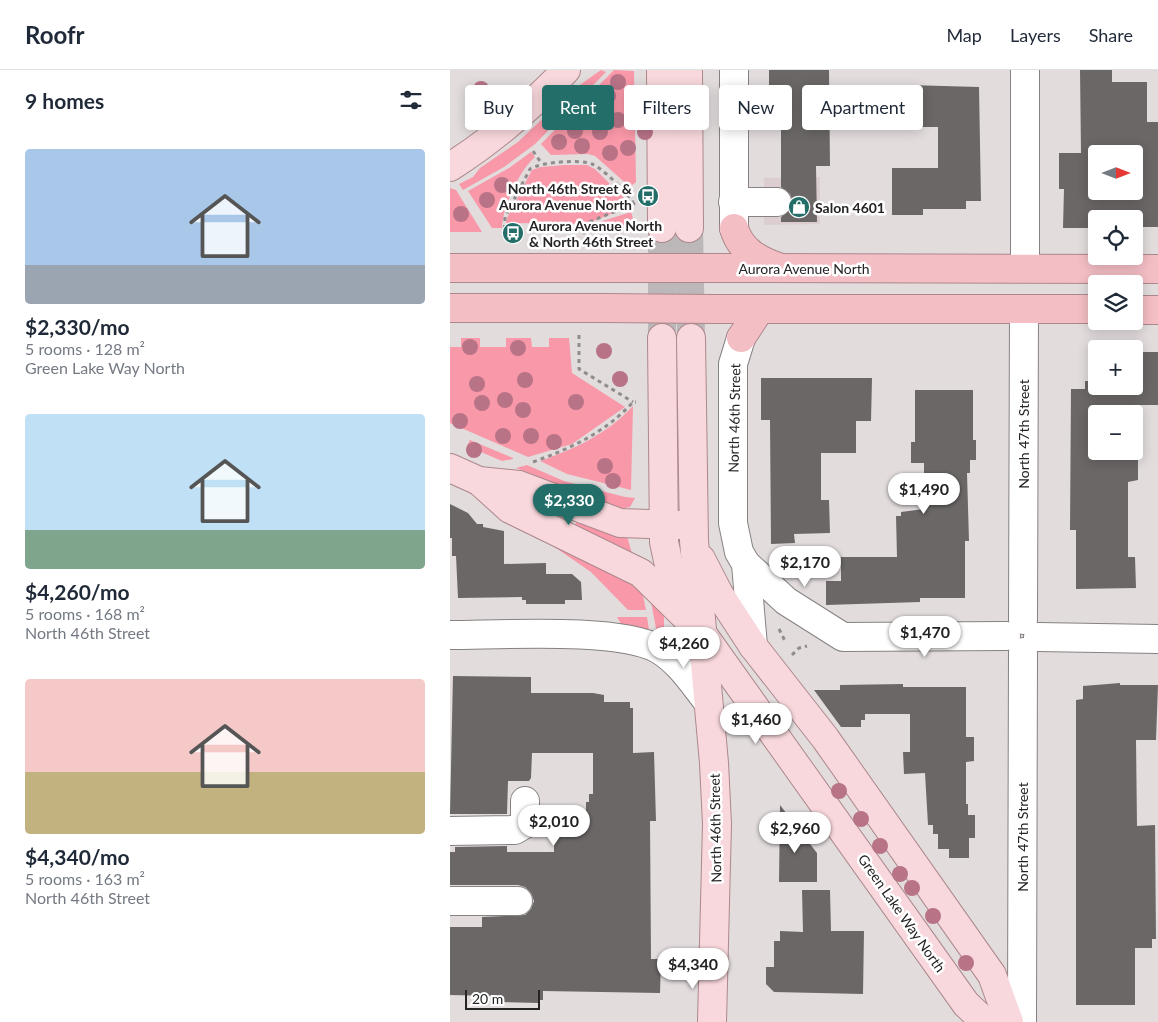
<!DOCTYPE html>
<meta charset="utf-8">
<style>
body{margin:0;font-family:Lato,sans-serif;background:#f2f2f3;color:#1f2937;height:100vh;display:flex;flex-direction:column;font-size:19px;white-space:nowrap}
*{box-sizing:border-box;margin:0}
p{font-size:16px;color:#747a83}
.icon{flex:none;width:28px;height:28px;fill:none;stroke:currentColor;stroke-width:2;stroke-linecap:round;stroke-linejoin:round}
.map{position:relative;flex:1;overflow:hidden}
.details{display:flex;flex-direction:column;background:#fff;width:450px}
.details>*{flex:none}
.hud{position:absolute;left:15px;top:15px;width:475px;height:45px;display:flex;gap:10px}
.needle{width:32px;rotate:90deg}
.fabs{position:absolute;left:638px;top:75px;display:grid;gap:10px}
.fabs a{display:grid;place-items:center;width:55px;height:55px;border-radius:5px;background:#fff;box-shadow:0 2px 12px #0003;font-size:25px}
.scale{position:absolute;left:15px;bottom:12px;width:75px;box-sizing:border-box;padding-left:5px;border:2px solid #252323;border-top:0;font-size:14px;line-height:18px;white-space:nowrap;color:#252323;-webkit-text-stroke:4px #fff;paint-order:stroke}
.price{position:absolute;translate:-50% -42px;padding:0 11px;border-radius:18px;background:#fff;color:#222;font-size:16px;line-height:32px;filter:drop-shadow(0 1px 2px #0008)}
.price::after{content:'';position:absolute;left:50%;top:30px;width:15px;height:11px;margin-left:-8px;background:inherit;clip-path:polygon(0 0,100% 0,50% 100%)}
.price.active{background:#246e6a;color:#fff}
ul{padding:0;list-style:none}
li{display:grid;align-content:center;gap:10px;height:265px;padding:0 25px}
li span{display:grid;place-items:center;height:155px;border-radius:5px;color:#555}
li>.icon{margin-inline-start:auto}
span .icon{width:90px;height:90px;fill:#fffc;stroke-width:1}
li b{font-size:21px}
h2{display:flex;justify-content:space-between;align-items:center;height:60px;padding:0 25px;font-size:21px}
.tag{padding:0 18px;border-radius:5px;background:#fff;box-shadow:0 2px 12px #0003;font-size:18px;line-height:45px}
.tag.active{background:#246e6a;color:#fff}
header{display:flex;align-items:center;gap:30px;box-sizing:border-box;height:70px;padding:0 25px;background:#fff;border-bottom:1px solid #e0e1e3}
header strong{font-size:24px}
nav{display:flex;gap:28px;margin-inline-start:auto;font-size:18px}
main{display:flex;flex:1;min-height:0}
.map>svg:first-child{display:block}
.built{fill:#dcced0}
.green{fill:#f998a8}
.building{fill:#6b6767;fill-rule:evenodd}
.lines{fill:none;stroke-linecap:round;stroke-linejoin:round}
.major-tunnel{stroke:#bcb7b8;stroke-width:28;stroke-dasharray:28 14;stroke-linecap:butt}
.minor-casing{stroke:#878282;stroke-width:30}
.major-casing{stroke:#ac888c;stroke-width:30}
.highway-casing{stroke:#ac888c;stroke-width:30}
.path{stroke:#908c8d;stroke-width:3;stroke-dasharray:4 4;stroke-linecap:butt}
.minor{stroke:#fff;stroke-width:28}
.major{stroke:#f8d8dc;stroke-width:28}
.highway{stroke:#f4bec5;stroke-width:28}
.highway-bridge-casing{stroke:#ac888c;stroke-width:30;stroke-linecap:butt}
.highway-bridge{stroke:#f4bec5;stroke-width:28}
.tree{fill:#b87387}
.labels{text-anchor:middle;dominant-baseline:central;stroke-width:5;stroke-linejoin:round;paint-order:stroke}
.poi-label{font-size:14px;font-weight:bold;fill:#252323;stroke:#fff;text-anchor:start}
.street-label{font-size:14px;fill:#252323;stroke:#fff}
</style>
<header>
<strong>Roofr</strong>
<nav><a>Map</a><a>Layers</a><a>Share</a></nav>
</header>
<main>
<section class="details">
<h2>9 homes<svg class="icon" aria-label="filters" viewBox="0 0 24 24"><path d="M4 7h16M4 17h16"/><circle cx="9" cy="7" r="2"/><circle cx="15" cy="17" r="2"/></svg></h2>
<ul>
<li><span style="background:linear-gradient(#a9c7e8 75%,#9aa5b1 0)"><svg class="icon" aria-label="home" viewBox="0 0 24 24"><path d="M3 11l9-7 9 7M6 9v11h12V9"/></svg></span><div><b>$2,330/mo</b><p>5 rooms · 128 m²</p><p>Green Lake Way North</p></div></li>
<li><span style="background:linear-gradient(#bfe0f5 75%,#7fa58c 0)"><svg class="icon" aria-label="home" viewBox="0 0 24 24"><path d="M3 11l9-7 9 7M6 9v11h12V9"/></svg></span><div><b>$4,260/mo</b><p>5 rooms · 168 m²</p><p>North 46th Street</p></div></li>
<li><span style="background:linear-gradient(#f6c9c9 60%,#c2b280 0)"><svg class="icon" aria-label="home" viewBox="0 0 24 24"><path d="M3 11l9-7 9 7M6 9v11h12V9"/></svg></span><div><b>$4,340/mo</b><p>5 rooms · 163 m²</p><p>North 46th Street</p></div></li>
</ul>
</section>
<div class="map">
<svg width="708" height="952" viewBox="0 0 708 952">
<rect width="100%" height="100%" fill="#e2dcdd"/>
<polygon class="built" points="370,107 370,154 314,155 314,108"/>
<g class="green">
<polygon points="151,0 156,2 85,74 54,97 13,120 9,114 23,107 30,98 68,72 124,19"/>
<polygon points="164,0 184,1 186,112 180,117 145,86 138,84 101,85 91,74"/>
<path d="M81,82L85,87C70,99 52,138 52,158H42L18,121L59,98Z"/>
<polygon points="115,95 137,95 145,99 178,132 178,137 136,154 56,153 57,148 82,100 91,97"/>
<polygon points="0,118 6,120 32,162 0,162"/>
<polygon points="181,142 186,158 137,158 137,156"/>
<polygon points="11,268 30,268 30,277 56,277 56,268 81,268 82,277 99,277 99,268 119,268 122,303 175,337 122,374 78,387 0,353 0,277 11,277"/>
<path d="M183,336L181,420L117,404L90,391C125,379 157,364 183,336Z"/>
<polygon points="20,370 63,388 63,389 52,391 17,376"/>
<polygon points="77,395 114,411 175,427 185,428 180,437 170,439 66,398"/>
<polygon points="126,452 177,466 183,487 125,456"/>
<polygon points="87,465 190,511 196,540 178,540 141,502"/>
<polygon points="198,516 214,542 214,574 209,574"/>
<polygon points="167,547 197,547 200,566 175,561"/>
</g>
<g class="building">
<polygon points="319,0 379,0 380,96 366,96 367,152 331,152 331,147 340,140 343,132 340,124 331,117 331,60 319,60"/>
<path d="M630,0H662V12H697V52H708V157H684V149H646V158H613L614,119H609V83H631ZM646,84H684V121H646Z"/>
<polygon points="458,15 529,17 531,131 516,131 516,139 473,139 473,145 442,145 442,98 488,98 488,57 431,57 430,18 458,18"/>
<polygon points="684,282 708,282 708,335 660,335 660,344 646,344 646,381 688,379 688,410 678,412 678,487 685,487 686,518 626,519 626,460 620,460 621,319 635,319 635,311 646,311 646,316 684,316"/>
<polygon points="311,308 422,308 421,351 406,351 406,383 371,383 371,430 379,430 380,463 344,464 345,473 321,474 320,350 311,350"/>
<polygon points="465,320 523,320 523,370 526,370 526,390 520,390 520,403 517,403 519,471 515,471 515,528 470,528 470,532 376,535 376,511 391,511 391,487 447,487 446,446 451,446 451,442 474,439 474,393 461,393 461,372 465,372"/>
<polygon points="0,434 18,443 27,454 33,454 33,457 54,461 54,494 96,493 96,504 122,504 131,512 132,530 115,530 115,534 76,534 76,530 72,530 72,527 8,528 6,486 2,486 2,468 0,468"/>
<polygon points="3,606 81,607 81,623 143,623 154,625 154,632 180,632 180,638 183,638 183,683 204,682 206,751 200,751 201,889 211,889 210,923 93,921 93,930 89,930 89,933 50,932 45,931 45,926 0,925 0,857 32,857 32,847 75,845 81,839 84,831 81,823 75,817 68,815 0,815 0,782 5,782 5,777 57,776 57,782 104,782 104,757 136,757 136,732 139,732 139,724 143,724 143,683 82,683 81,708 79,711 58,711 57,744 0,744"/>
<polygon points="670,613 670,615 708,615 706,670 686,670 687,756 705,755 706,869 702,869 702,878 685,878 685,935 626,935 626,630 633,629 633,616"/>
<polygon points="453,614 453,617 516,617 516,667 524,667 524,691 516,692 516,734 518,734 518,745 525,745 525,768 519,768 519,788 499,788 499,779 488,779 488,764 483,764 483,755 478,755 475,703 454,704 453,682 460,682 460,644 415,644 415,650 411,650 411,657 391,657 364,620 390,620 390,615"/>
<polygon points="330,735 367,783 367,812 329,812"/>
<polygon points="352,820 380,820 381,861 414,861 413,924 324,922 316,914 316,897 324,897 324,871 330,871 330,861 353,862"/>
</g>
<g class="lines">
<g class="major-tunnel">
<polyline points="212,158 212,268"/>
<polyline points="239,158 241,264"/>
</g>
<g class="minor-casing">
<g id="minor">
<polyline points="575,0 575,198"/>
<polyline points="283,132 327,132"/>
<polyline points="284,158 284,0"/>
<polyline points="291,268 283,294 283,453 289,482 296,494 303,576"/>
<polyline points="296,494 336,531 393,567 556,566"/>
<polyline points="573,550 574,239"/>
<path d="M0,565C49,565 169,557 208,579C229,591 243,613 258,632"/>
<polyline points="588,567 708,569"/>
<polyline points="0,761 65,760 75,754 75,731"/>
<polyline points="0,831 68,831"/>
<polyline points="572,952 573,582"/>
</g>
</g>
<g class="major-casing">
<g id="major">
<polyline points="211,0 212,158"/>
<polyline points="238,0 239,158"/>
<path d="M0,97C44,69 81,37 116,0"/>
<polyline points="212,268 214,472 220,500 242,544"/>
<polyline points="241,268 244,471 264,693 267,754 262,952"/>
<polyline points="0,398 29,411 69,415 170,453 229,455"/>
<polyline points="29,411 60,439 191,503 252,563 516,934 535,952"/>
<polyline points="251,489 269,524 303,576 375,668 542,905 559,952"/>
</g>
</g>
<g class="highway-casing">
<g id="highway">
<path d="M284,158C290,180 308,190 328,197"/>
<polyline points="0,198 155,198"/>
<polyline points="262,198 708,199"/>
<polyline points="0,238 154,238"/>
<polyline points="262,239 646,239"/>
<polyline points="684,240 708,240"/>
<polyline points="291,268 310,239"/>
</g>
</g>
<g class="path">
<polyline points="83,81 92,94"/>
<path d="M54,167L55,147L80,99C91,92 131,89 142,94C154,99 178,124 184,134L134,154V167"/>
<polyline points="129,265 129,299 183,332"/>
<path d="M83,392C121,378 155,363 183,332H186"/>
<polyline points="329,559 335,571"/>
<polyline points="342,585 349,578 357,576"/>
</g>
<use href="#minor" class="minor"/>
<use href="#major" class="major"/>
<use href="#highway" class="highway"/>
<g class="highway-bridge-casing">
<g id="highway-bridge">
<polyline points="155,198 262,198"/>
<polyline points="154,238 262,239"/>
</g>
</g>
<use href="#highway-bridge" class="highway-bridge"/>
</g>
<g class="tree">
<circle cx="168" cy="12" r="8"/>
<circle cx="31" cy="19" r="8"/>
<circle cx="158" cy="26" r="8"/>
<circle cx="195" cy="33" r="8"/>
<circle cx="148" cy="39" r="8"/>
<circle cx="168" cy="50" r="8"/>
<circle cx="125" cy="61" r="8"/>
<circle cx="150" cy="62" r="8"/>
<circle cx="195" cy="62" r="8"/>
<circle cx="109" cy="72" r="8"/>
<circle cx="132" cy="76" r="8"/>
<circle cx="178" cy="78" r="8"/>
<circle cx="160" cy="83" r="8"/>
<circle cx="52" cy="115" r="8"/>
<circle cx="37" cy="130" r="8"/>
<circle cx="11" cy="144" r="8"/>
<circle cx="20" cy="277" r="8"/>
<circle cx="68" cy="278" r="8"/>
<circle cx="154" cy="281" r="8"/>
<circle cx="170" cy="309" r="8"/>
<circle cx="75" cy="310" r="8"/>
<circle cx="27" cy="314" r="8"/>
<circle cx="55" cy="330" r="8"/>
<circle cx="126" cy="332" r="8"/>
<circle cx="32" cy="333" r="8"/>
<circle cx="73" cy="340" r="8"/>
<circle cx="10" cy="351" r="8"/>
<circle cx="53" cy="366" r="8"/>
<circle cx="81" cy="366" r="8"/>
<circle cx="104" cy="372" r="8"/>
<circle cx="24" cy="380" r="8"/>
<circle cx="155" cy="396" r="8"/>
<circle cx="163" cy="411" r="8"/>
<circle cx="389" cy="721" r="8"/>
<circle cx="411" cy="749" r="8"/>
<circle cx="430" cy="776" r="8"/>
<circle cx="450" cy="804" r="8"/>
<circle cx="462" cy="818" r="8"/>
<circle cx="483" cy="846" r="8"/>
<circle cx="516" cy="893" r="8"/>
</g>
<defs>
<g id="bus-disc" transform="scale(1.125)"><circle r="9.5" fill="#246e6a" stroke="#fff"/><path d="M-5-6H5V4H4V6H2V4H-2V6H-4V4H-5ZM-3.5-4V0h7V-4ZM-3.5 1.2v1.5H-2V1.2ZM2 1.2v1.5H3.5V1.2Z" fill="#fff"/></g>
<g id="shop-disc" transform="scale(1.125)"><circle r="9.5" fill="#246e6a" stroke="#fff"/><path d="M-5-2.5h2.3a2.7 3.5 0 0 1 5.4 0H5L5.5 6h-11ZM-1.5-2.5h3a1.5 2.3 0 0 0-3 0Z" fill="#fff"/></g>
</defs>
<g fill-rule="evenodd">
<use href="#bus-disc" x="198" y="126"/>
<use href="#shop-disc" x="349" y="137"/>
<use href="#bus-disc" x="63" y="163"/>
</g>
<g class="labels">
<g class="poi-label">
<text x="182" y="118" text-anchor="end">North 46th Street &amp;<tspan x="182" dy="16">Aurora Avenue North</tspan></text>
<text x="365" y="137">Salon 4601</text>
<text x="79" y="155">Aurora Avenue North<tspan x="79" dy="16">&amp; North 46th Street</tspan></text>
</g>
<g class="street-label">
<text x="354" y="198">Aurora Avenue North</text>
<text transform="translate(284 348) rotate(-89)">North 46th Street</text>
<text transform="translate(573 364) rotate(-90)">North 47th Street</text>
<text transform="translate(265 758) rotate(-91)">North 46th Street</text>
<text transform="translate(572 767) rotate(-90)">North 47th Street</text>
<text transform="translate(452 843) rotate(55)">Green Lake Way North</text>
</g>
</g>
</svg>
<div class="fabs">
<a><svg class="needle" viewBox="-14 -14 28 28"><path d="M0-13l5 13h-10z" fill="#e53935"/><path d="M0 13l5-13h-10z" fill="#747a83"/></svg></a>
<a><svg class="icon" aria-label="locate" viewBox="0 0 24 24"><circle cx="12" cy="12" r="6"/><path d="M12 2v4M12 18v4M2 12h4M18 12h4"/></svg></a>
<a><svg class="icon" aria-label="layers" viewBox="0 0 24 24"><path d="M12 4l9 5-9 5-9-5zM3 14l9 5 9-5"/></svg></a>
<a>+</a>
<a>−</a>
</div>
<div class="scale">20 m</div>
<b class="price" style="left:474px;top:445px">$1,490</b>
<b class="price active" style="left:119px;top:456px">$2,330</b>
<b class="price" style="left:355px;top:518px">$2,170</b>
<b class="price" style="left:475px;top:588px">$1,470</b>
<b class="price" style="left:234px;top:599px">$4,260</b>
<b class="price" style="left:306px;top:675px">$1,460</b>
<b class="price" style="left:104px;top:777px">$2,010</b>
<b class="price" style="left:345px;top:784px">$2,960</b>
<b class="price" style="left:243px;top:920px">$4,340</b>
<div class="hud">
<a class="tag">Buy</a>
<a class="tag active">Rent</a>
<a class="tag">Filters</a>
<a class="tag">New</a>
<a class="tag">Apartment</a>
</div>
</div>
</main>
